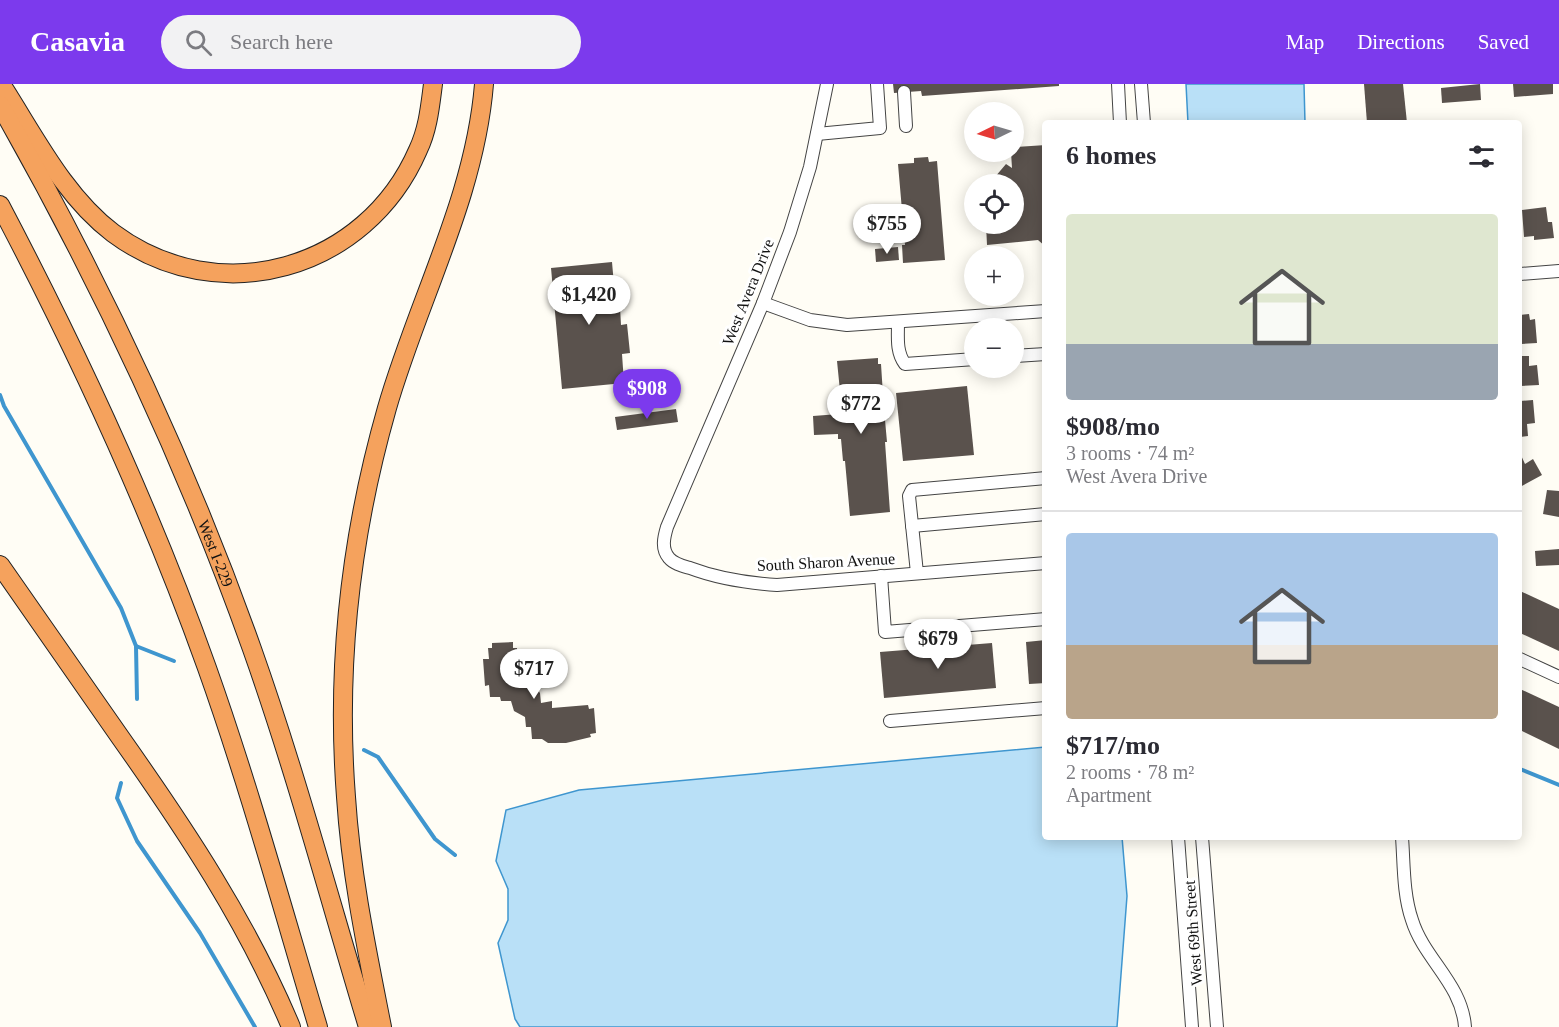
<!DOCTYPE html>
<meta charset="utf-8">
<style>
body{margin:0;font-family:Georgia,serif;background:#f2f2f3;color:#2b2b33;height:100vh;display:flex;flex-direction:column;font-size:22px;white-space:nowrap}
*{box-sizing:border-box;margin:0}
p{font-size:20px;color:#7c7c81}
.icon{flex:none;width:33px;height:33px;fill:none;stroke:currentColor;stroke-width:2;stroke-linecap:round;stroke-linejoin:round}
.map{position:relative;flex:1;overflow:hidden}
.side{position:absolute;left:1042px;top:36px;width:480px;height:720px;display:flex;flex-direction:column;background:#fff;border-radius:6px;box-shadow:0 3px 15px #0003}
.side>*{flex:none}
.needle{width:39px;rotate:265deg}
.buttons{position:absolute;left:964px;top:18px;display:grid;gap:12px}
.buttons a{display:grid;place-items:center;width:60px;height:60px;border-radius:50%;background:#fff;box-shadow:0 3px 15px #0003;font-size:30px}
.price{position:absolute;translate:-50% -51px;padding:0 14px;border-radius:21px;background:#fff;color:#222;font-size:20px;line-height:39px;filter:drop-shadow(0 2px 3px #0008)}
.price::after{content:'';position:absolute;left:50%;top:36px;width:18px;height:14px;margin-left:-9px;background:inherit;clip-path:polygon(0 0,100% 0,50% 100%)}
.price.on{background:#7c3aed;color:#fff}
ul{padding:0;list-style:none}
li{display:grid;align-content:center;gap:12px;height:318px;padding:0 24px}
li+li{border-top:2px solid #e1e1e2}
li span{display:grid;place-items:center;height:186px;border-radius:6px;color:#555}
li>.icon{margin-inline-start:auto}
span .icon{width:108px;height:108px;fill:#fffc;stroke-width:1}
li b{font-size:26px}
h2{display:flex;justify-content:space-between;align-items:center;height:72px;padding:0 24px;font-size:26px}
header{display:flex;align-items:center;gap:36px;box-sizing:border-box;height:84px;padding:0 30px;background:#7c3aed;color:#fff}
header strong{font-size:28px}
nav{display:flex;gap:33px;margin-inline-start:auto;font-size:21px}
.search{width:420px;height:54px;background:#f2f2f3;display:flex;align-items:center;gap:15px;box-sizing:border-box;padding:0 21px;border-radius:33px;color:#7c7c81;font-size:22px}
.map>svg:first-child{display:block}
.water{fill:#b9e0f7;stroke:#3f96cf;stroke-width:1.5}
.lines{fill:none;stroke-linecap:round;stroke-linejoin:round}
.stream{stroke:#3f96cf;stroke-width:4}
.building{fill:#5a524d}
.minor-casing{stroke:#444;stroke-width:14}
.highway-casing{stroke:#222;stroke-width:20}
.minor{stroke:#fff;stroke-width:12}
.highway{stroke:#f5a25d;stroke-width:18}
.labels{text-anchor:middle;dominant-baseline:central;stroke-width:6;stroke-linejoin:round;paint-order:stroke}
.street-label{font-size:16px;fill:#111;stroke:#fff}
</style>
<header>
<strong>Casavia</strong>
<div class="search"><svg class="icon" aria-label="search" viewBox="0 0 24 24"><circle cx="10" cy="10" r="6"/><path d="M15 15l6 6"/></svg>Search here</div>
<nav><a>Map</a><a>Directions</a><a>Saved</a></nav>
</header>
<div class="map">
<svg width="1559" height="943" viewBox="0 0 1559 943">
<rect width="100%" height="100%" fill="#fffdf5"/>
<g class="water">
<polygon points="1186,0 1304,0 1305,39 1188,39"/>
<polygon points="1045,663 1046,753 1122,753 1127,812 1117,943 520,943 515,935 498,859 508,836 508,805 496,777 506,726 579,706"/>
</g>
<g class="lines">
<g class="stream">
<polyline points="0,311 4,322 121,524 136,562 137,615"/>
<polyline points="136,562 174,577"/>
<polyline points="364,666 378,673 435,755 455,771"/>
<polyline points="1520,685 1559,701"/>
<polyline points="121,699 117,714 137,757 200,849 255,943"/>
</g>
</g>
<g class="building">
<polygon points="893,0 1059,0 1059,2 922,12 921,7 894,9"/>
<polygon points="1364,0 1403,0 1407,39 1367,39"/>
<polygon points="1480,0 1481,16 1442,19 1441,4"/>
<polygon points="1513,0 1553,0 1553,10 1514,13"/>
<polygon points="1046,61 1046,163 1038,156 987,161 986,140 1014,140 1014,100 989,100 1006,80 1012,84 1011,68 1014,68 1014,63"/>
<polygon points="928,73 929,78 937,77 945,176 903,179 902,161 905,161 898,80 914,79 914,74"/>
<polygon points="1546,123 1548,138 1552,138 1554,154 1534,156 1534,152 1524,153 1522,126"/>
<polygon points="898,163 899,176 876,178 875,165"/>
<polygon points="612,178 616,224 620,223 621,241 627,240 630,269 622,270 624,299 562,305 551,184"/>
<polygon points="1529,230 1530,236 1535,235 1537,259 1521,260 1520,231"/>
<polygon points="1520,272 1529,272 1529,282 1537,281 1539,301 1520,302"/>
<polygon points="878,274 878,280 881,280 883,311 881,311 882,325 884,325 887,358 885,358 890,428 850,432 845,377 843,377 841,355 838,355 838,350 814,351 813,332 839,330 837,307 840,307 837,277"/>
<polygon points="967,302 974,371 903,377 896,309"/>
<polygon points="1533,316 1535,339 1527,340 1528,352 1520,353 1520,317"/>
<polygon points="676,325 678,338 617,346 615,333"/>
<polygon points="1520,369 1525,380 1533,375 1542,391 1520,403"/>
<polygon points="1547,406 1559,407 1559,433 1543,430"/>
<polygon points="1559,465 1559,481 1536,482 1535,467"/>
<polygon points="1520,507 1559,525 1559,567 1520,549"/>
<polygon points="1046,556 1046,599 1029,600 1026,558"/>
<polygon points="513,558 513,564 517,564 518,592 524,591 525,601 531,601 536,604 540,609 541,619 552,617 552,624 588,621 589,625 594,624 596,649 590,650 591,653 566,659 548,659 542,655 532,655 531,643 526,643 525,633 514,627 511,617 501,617 500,613 490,613 489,601 485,602 483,575 489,575 488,564 492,564 492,559"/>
<polygon points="992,559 996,604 884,614 880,568"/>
<polygon points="1520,605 1559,623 1559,665 1520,646"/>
</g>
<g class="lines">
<g class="minor-casing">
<g id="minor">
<path d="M827,0L810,83L790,148L763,219L667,443C664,453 661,465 669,474C674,480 683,482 690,484C719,495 747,499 777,501L1046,479"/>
<polyline points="1118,0 1120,39"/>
<polyline points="1141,0 1144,39"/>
<polyline points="904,8 906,42"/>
<polyline points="817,50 880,44 877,0"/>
<polyline points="1520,190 1559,187"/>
<polyline points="763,219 810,236 847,241 1046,227"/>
<path d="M898,239C898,253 896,268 905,280L975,275"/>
<polyline points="1014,272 1046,270"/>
<polyline points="912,442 1046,430"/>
<polyline points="917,489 909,412 912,406 1046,394"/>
<polyline points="881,492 885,548 1046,535"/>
<polyline points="1520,575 1559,593"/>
<polyline points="890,637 1046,624"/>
<polyline points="1178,753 1192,943"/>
<polyline points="1202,753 1217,943"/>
<path d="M1402,753C1404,780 1403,810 1412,836C1424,875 1462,900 1465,943"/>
</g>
</g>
<g class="highway-casing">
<g id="highway">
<path d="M1,0C34,51 64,112 113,149C219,228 366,186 418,66C428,45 430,23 433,0"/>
<path id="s1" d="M0,21C99,195 185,376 252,565C296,689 330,817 368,943"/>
<path d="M0,121C79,271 150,424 207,584C249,702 282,823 318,943"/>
<path d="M0,481C40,538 80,595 120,653C185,745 247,838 291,943"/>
<path d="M382,943C367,867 351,791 346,713C336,583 351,450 387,324C418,216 475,113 484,0"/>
</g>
</g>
<use href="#minor" class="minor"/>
<use href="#highway" class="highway"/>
</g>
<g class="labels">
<g class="street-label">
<text transform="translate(748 208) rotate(-68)">West Avera Drive</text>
<text stroke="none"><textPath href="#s1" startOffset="498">West I-229</textPath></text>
<text transform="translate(826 478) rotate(-3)">South Sharon Avenue</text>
<text transform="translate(1193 849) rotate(-94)">West 69th Street</text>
</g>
</g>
</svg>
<div class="buttons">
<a><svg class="needle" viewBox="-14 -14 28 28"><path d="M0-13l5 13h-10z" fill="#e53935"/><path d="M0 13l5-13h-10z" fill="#7c7c81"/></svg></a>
<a><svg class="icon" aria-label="locate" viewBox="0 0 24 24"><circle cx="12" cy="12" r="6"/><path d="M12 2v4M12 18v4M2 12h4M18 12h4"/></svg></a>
<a>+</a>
<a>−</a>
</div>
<b class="price" style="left:887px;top:171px">$755</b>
<b class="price" style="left:589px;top:242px">$1,420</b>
<b class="price on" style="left:647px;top:336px">$908</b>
<b class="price" style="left:861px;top:351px">$772</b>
<b class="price" style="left:938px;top:586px">$679</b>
<b class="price" style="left:534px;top:616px">$717</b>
<section class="side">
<h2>6 homes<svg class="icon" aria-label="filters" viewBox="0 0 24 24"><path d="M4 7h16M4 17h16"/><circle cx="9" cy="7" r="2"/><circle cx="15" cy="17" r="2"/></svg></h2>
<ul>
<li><span style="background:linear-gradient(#dfe7d0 70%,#9aa5b1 0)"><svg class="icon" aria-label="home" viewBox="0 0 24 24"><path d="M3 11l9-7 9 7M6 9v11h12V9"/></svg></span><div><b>$908/mo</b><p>3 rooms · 74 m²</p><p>West Avera Drive</p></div></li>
<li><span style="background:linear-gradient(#a9c7e8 60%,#b9a48a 0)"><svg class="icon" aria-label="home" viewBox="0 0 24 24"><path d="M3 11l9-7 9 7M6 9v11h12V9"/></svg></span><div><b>$717/mo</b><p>2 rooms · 78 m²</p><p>Apartment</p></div></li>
</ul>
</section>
</div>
